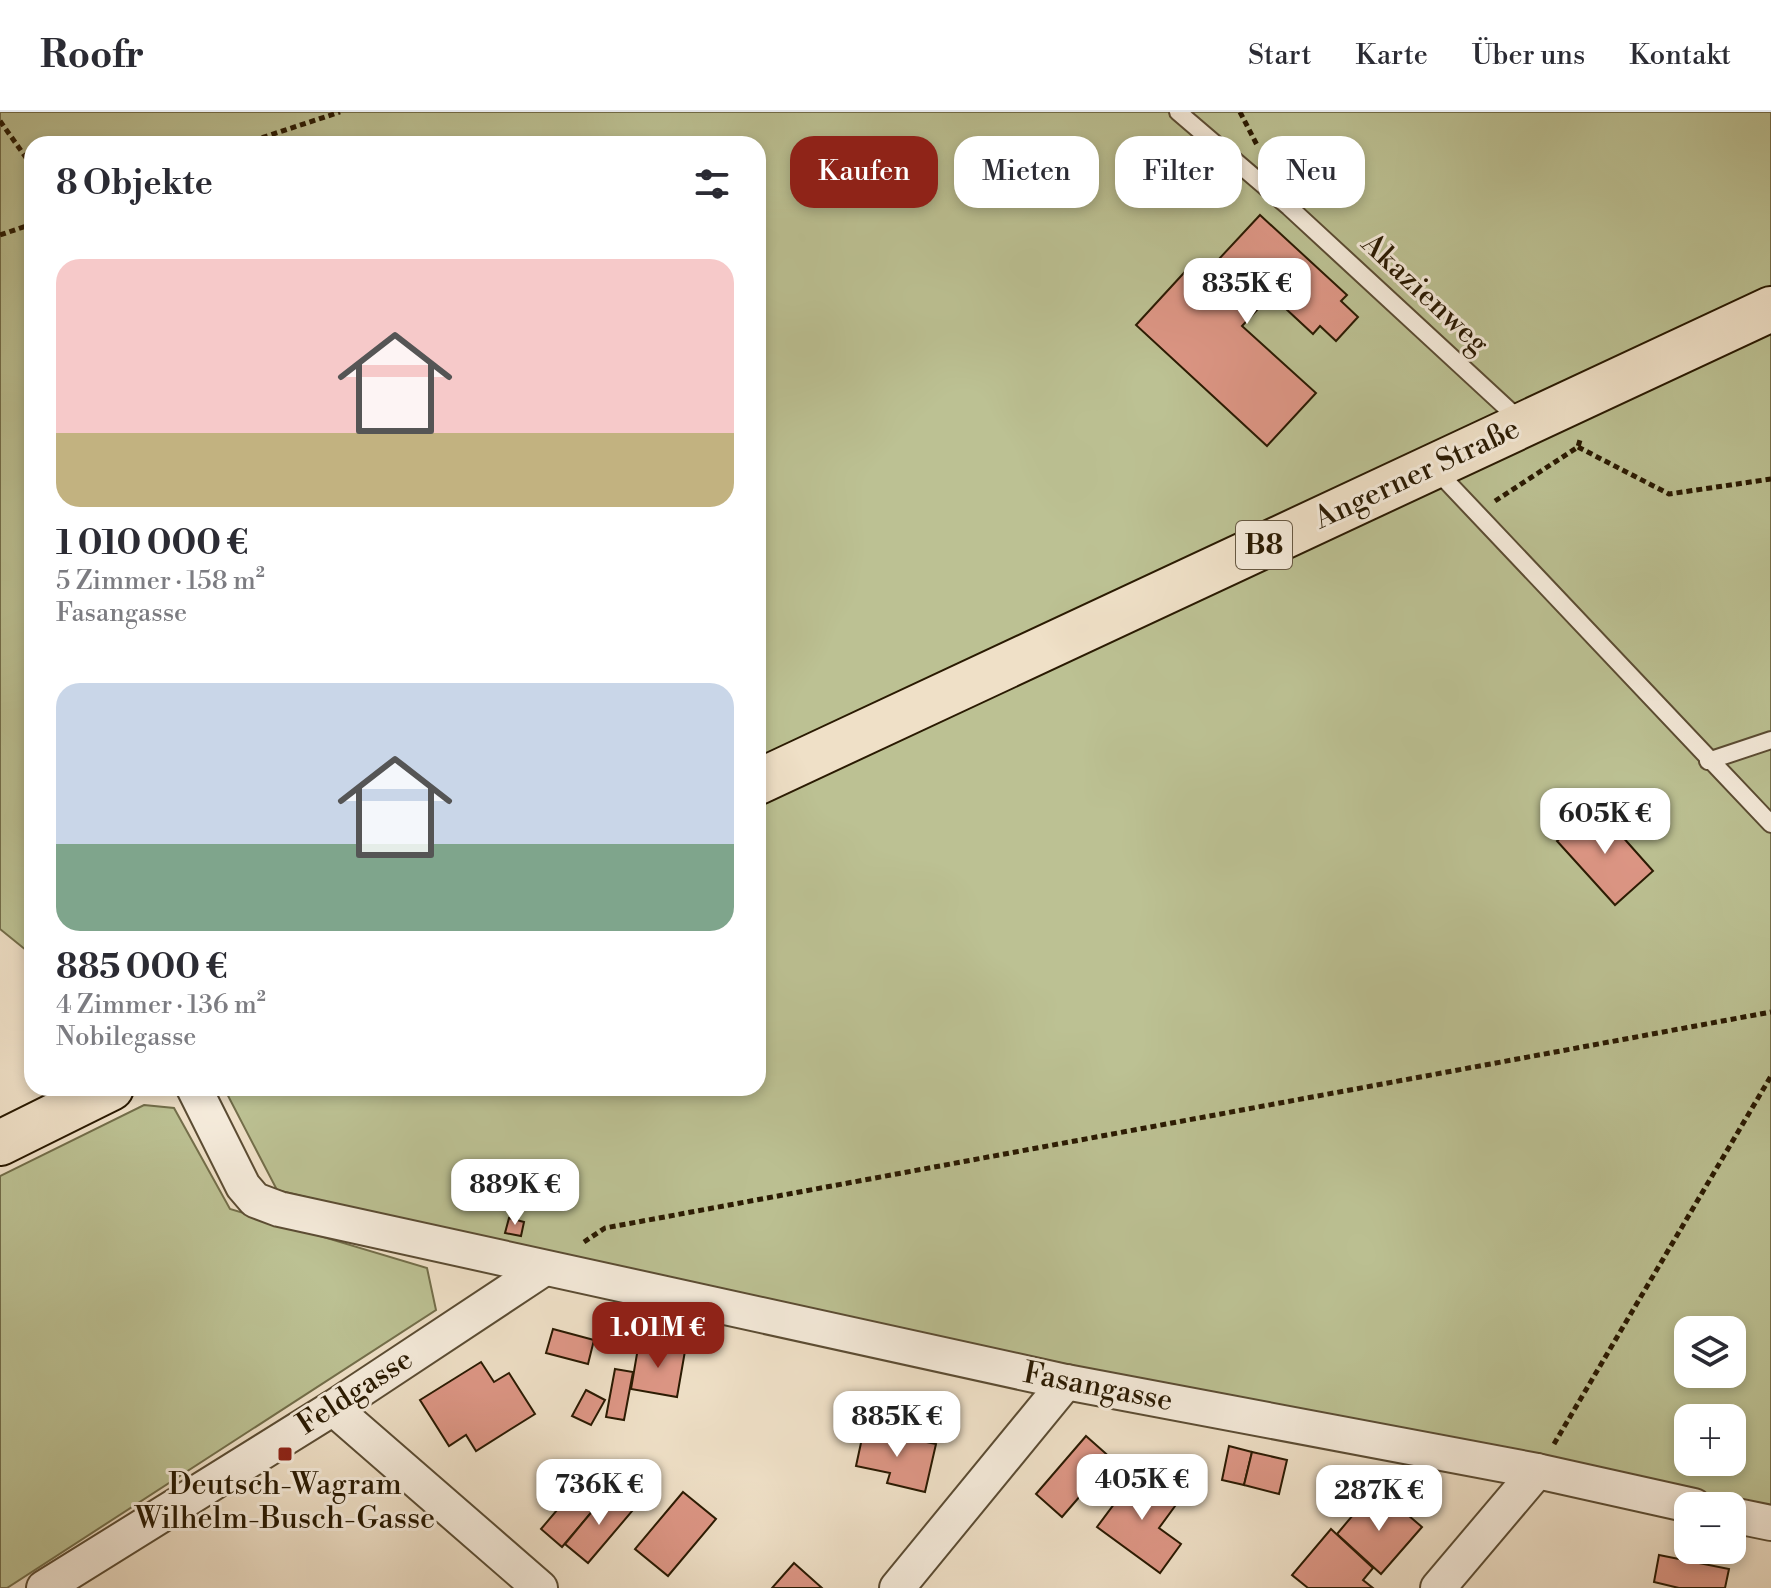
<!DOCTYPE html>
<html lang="de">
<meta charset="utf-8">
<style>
body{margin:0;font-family:"Libre Bodoni",serif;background:#f2f2f3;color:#2b2b33;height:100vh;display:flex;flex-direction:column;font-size:30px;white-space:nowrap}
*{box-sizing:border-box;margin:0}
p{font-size:26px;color:#7c7c81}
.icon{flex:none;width:44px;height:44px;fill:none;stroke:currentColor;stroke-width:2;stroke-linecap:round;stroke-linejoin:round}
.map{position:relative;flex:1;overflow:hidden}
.drawer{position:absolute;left:24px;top:24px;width:742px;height:960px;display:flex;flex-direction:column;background:#fff;border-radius:24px;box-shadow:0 4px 12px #0003}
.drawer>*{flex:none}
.top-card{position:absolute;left:790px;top:24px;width:760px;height:72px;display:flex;gap:16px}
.buttons{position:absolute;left:1674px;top:1204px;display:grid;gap:16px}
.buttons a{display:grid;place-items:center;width:72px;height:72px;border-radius:16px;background:#fff;box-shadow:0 4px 12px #0003;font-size:40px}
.price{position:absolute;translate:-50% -68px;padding:0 18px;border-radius:16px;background:#fff;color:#222;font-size:26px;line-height:52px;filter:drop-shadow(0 2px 4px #0008)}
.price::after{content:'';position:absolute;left:50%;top:48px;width:24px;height:18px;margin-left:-12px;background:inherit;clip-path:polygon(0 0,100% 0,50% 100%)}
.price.active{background:#8f2418;color:#fff}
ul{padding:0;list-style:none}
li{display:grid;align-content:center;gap:16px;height:424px;padding:0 32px}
li span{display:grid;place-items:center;height:248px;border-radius:24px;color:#555}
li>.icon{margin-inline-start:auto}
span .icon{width:144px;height:144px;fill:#fffc;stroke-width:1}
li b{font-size:34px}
h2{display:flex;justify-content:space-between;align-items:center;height:96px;padding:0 32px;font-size:34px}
.pill{padding:0 28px;border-radius:24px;background:#fff;box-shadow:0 4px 12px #0003;font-size:28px;line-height:72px}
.pill.active{background:#8f2418;color:#fff}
header{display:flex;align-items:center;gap:48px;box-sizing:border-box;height:112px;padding:0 40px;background:#fff;border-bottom:2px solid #e1e1e2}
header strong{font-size:38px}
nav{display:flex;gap:44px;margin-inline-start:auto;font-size:28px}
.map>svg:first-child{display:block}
.green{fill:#bcc193;stroke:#736e4a;stroke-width:2;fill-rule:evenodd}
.building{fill:#dd9685;stroke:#2a1a02;stroke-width:2}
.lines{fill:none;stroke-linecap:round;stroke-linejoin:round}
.service-casing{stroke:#5b4c33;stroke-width:20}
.minor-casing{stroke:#5b4c33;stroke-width:38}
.primary-casing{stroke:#2a1a02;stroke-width:48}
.path{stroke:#2a1a02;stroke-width:5;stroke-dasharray:6 4;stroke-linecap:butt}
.service{stroke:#f5ebdb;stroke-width:16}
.minor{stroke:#f5ebdb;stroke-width:34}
.primary{stroke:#efe0c7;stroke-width:44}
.poi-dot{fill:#8f2418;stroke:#f5ebdb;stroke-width:3}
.labels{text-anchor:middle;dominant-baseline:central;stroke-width:6;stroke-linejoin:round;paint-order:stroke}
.shield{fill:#f5ebdb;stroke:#675943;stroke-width:2}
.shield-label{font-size:28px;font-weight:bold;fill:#2a1a02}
.street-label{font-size:30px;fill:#2a1a02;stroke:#f5ebdb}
.poi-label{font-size:30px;fill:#2a1a02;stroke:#f5ebdb}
</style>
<header>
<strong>Roofr</strong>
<nav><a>Start</a><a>Karte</a><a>Über uns</a><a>Kontakt</a></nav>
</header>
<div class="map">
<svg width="1771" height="1476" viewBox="0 0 1771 1476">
<rect width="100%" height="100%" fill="#efe0c7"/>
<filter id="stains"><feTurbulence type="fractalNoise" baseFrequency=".0025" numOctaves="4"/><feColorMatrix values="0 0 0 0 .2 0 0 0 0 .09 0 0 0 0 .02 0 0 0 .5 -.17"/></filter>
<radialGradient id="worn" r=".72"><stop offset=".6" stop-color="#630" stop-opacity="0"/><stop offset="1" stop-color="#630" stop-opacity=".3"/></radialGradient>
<g class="green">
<path d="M0,0H1771V1400L537,1141L277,1078L224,976H758V32H32V843L0,817ZM1688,1218H1732V1262H1688ZM1688,1306H1732V1350H1688Z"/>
<polygon points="144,993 174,996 230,1097 427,1156 436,1198 7,1476 0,1476 0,1064"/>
</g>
<g class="building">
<polygon points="1260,103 1347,183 1341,189 1358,205 1336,229 1320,214 1313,222 1271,183 1242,214 1316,281 1267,334 1136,213 1193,151 1205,162"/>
<polygon points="1596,695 1653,759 1615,793 1557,729"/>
<polygon points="509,1106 524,1110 521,1124 505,1121"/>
<polygon points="553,1217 594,1228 588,1252 546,1241"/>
<polygon points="639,1230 685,1239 677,1285 631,1277"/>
<polygon points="481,1250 494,1270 509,1261 535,1302 476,1339 466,1323 449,1334 420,1288"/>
<polygon points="615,1257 633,1260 624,1308 606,1305"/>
<polygon points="586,1278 605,1288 591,1313 572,1304"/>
<polygon points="864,1317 936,1332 925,1380 887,1371 890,1361 856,1354"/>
<polygon points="1086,1324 1112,1347 1062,1405 1036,1382"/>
<polygon points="1229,1334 1252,1340 1244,1373 1222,1368"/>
<polygon points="1252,1340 1287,1348 1279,1382 1244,1373"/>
<polygon points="1138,1360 1178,1390 1159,1416 1181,1432 1160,1461 1097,1415"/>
<polygon points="585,1365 606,1383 562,1435 541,1417"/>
<polygon points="609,1379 633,1398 588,1451 565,1432"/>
<polygon points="683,1380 716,1407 668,1464 635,1437"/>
<polygon points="1388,1386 1422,1415 1381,1462 1337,1422 1364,1390 1376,1400"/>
<polygon points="1331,1417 1373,1456 1363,1468 1373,1476 1308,1476 1292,1463"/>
<polygon points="1659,1443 1729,1457 1725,1476 1679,1476 1654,1470"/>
<polygon points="794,1451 822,1476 772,1476"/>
</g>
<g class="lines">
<g class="service-casing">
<g id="service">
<polyline points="1178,0 1289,95 1523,311"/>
<polyline points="1434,356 1771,712"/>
<polyline points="1708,649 1771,628"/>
</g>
</g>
<g class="minor-casing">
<g id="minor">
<polyline points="194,976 243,1074 255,1088 279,1097 1066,1270 1537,1359 1694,1394"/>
<polyline points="333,1296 540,1476"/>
<polyline points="1732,1403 1771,1411"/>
<polyline points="44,1476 333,1296 543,1157"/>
<polyline points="897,1476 1066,1270"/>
<polyline points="1438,1476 1537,1359"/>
</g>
</g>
<g class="primary-casing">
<g id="primary">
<polyline points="758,670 1771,197"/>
<polyline points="0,1031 111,976"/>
</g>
</g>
<g class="path">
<polyline points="1240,0 1258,35"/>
<polyline points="0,9 32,54"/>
<polyline points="243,32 340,0"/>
<polyline points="0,123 32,112"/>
<polyline points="1578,335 1669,382 1771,367"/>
<polyline points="1495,389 1578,335 1580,328"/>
<polyline points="584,1130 605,1116 1771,900"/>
<polyline points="1554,1332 1771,964"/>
</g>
<use href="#service" class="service"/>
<use href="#minor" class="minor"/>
<use href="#primary" class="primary"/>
</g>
<rect class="poi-dot" x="277" y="1334" width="16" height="16" rx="4"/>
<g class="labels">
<rect class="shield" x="1236" y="409" width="56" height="48" rx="6"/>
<g class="shield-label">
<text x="1264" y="433">B8</text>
</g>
<g class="street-label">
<text transform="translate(1425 182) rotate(43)">Akazienweg</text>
<text transform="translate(1417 362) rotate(-25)">Angerner Straße</text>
<text transform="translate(1098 1275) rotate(11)">Fasangasse</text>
<text transform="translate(355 1280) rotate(-33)">Feldgasse</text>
</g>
<g class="poi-label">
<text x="285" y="1373">Deutsch-Wagram<tspan x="285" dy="34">Wilhelm-Busch-Gasse</tspan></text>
</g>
</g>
<rect width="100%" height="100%" filter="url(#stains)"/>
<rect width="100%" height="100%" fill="url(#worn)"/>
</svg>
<div class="buttons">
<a><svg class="icon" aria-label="layers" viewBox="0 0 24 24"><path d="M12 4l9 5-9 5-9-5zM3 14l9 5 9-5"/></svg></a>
<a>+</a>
<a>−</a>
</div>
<b class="price" style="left:1247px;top:214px">835K €</b>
<b class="price" style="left:1605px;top:744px">605K €</b>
<b class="price" style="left:515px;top:1115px">889K €</b>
<b class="price active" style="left:658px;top:1258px">1.01M €</b>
<b class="price" style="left:897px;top:1347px">885K €</b>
<b class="price" style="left:1142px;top:1410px">405K €</b>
<b class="price" style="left:599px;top:1415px">736K €</b>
<b class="price" style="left:1379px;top:1421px">287K €</b>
<div class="top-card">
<a class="pill active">Kaufen</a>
<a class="pill">Mieten</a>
<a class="pill">Filter</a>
<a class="pill">Neu</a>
</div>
<section class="drawer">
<h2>8 Objekte<svg class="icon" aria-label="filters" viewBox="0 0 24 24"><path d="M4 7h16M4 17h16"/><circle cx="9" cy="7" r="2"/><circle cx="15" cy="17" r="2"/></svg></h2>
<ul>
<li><span style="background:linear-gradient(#f6c9c9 70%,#c2b280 0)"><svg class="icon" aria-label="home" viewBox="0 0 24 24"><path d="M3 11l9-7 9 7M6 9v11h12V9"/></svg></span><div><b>1 010 000 €</b><p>5 Zimmer · 158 m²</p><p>Fasangasse</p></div></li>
<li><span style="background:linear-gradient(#c9d6e8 65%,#7fa58c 0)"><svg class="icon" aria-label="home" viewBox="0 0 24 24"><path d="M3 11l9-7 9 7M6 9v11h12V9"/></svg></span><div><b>885 000 €</b><p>4 Zimmer · 136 m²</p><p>Nobilegasse</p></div></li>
</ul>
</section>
</div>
